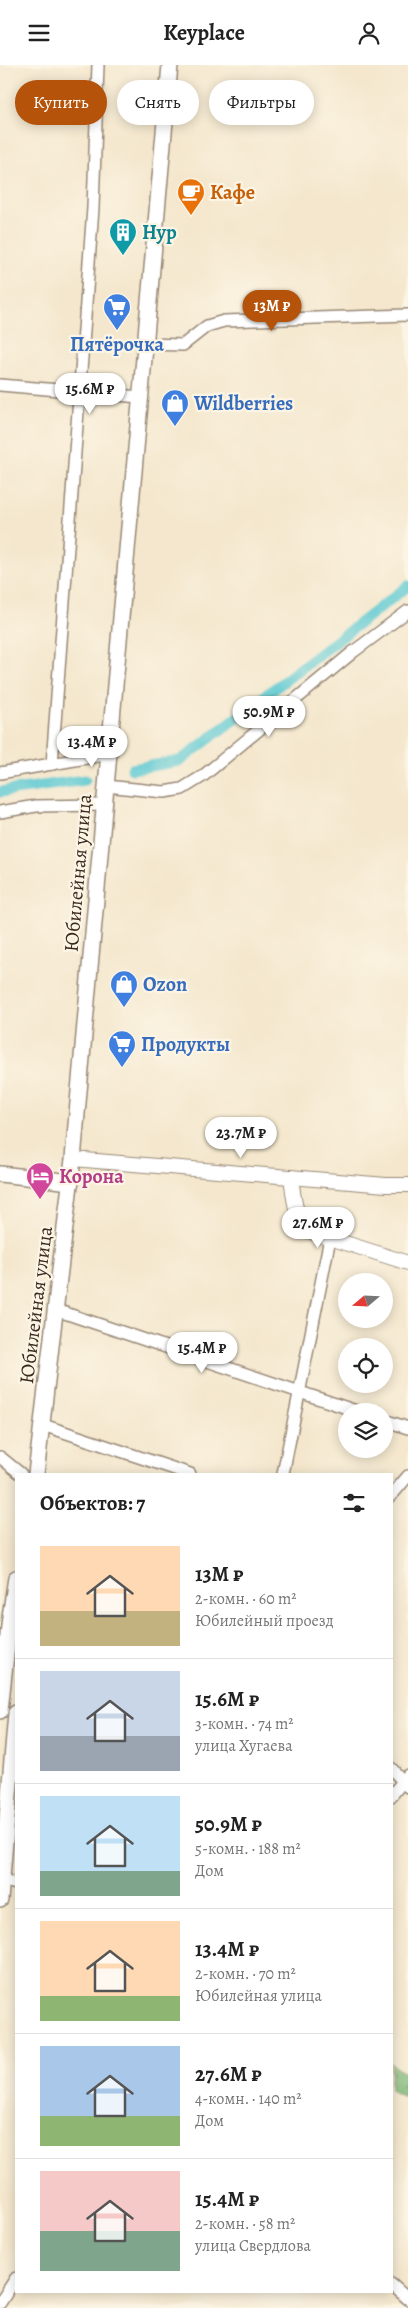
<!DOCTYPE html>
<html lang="ru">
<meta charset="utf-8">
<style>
body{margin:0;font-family:Alegreya,serif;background:#f6f6f6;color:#222;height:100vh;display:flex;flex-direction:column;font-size:19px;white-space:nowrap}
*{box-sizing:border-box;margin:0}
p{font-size:16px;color:#767676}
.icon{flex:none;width:28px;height:28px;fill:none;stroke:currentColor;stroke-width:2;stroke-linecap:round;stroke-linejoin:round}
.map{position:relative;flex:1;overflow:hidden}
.sheet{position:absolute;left:15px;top:1408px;width:378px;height:820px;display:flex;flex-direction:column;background:#fff;border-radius:0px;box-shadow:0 2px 12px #0003}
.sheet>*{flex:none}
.banner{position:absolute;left:15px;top:15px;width:379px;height:45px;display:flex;gap:10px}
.needle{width:32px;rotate:251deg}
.controls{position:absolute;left:338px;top:1208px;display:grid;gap:10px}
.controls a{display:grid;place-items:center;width:55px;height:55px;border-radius:50%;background:#fff;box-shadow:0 2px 12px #0003;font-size:25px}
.price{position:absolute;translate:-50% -42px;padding:0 11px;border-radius:18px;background:#fff;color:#222;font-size:16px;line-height:32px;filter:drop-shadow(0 1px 2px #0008)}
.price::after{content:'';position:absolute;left:50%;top:30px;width:15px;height:11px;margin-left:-8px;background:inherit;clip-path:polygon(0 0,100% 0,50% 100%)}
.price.on{background:#b45309;color:#fff}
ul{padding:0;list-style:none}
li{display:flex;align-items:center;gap:15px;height:125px;padding:0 25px}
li+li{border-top:1px solid #e0e0e0}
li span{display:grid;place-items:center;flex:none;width:140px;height:100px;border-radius:0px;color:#555}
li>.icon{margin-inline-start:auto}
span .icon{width:60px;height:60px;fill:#fffc;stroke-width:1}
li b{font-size:21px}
h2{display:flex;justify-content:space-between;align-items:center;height:60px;padding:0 25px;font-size:21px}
.chip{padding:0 18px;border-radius:22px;background:#fff;box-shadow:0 2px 12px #0003;font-size:18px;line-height:45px}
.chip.on{background:#b45309;color:#fff}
header{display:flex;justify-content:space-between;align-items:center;height:65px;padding:0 25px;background:#fff;font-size:22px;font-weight:700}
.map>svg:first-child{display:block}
.forest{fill:url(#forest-firs);stroke:#5b704a}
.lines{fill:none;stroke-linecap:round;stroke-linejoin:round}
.canal{stroke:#5dc9d2;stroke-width:11}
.minor-casing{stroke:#988876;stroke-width:14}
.tertiary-casing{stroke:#988876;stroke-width:16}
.secondary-casing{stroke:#988876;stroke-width:18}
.minor{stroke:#fff;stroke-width:11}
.tertiary{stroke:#fff;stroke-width:14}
.secondary{stroke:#fff;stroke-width:15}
.labels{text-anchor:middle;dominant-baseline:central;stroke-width:4.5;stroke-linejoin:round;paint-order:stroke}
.food-label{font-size:20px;font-weight:bold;fill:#c56008;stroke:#fcf5e5;text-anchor:start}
.culture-label{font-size:20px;font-weight:bold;fill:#0d838f;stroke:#fcf5e5;text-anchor:start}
.shop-label{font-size:20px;font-weight:bold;fill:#366cbe;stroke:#fcf5e5;text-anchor:start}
.street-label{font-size:20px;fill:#3b2a1e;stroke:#fcf5e5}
.hotel-label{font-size:20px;font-weight:bold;fill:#b23c85;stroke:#fcf5e5;text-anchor:start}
</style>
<header><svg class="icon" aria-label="menu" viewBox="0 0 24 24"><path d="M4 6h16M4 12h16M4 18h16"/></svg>Keyplace<svg class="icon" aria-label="person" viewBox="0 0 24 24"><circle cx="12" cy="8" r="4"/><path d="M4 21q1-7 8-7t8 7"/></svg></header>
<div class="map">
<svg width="408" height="2243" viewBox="0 0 408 2243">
<defs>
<pattern id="forest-firs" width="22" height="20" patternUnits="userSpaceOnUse" patternTransform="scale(1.25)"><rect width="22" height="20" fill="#7bb776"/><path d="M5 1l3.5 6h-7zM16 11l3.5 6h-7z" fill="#669560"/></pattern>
</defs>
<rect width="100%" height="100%" fill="#fcf5e5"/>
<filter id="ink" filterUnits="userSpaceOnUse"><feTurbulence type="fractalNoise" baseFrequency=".02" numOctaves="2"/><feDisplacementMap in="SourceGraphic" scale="10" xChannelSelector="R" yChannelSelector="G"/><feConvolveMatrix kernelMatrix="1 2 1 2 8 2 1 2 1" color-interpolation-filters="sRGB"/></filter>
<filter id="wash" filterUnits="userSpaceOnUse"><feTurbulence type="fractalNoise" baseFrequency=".0096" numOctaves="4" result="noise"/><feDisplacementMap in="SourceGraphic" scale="20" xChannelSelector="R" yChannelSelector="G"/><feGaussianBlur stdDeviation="1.12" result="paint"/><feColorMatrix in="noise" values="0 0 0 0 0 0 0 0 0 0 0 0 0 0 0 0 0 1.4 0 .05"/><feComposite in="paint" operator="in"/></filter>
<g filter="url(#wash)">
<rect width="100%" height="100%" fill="#f4e7cd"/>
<polygon class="forest" points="391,1998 408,2011 408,2034 391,2025"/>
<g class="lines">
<g class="canal">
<polyline points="132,704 180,696 408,521"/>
<polyline points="0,727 85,715"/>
</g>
</g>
</g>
<g filter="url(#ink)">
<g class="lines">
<g class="minor-casing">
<g id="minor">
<polyline points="145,279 183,280 207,261 224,256 408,250"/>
<polyline points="0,320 140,332"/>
<polyline points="52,699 93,143 98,0"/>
<polyline points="0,708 109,689"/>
<polyline points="106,721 164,727 182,724 203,711 353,587 408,546"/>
<polyline points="0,747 36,741 104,740"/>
<polyline points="56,1245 356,1346"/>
<polyline points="384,1355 408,1363"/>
<polyline points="43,1360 190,1409"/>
<polyline points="0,1392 21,1409"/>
<polyline points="283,1409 330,1173"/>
<polyline points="391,1431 408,1411"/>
<polyline points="391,1703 408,1722"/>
<polyline points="391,1731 408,1710"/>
<polyline points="2,1815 16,1819"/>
<polyline points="391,2219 408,2234"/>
<polyline points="0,2238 16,2213"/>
</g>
</g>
<g class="tertiary-casing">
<g id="tertiary">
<polyline points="73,1094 386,1120 408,1120"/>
<path d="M291,1112C294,1132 294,1150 308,1166L408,1198"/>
</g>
</g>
<g class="secondary-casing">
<g id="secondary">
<polyline points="0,1109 71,1117"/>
<polyline points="36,1409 73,1094 170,0"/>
<polyline points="0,1646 10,1552 16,1513"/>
<polyline points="0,1835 16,1648"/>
</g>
</g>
<use href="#minor" class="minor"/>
<use href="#tertiary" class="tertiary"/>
<use href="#secondary" class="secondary"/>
</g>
</g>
<defs>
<g id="cafe-pin" transform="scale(1.4375)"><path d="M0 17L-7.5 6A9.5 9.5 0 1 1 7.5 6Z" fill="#e8710a" stroke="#fcf5e5"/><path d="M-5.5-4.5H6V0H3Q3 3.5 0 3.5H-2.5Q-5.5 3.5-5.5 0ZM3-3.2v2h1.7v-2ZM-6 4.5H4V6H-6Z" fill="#fff"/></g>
<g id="building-pin" transform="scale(1.4375)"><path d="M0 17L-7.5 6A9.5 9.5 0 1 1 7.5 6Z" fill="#0f9aa8" stroke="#fcf5e5"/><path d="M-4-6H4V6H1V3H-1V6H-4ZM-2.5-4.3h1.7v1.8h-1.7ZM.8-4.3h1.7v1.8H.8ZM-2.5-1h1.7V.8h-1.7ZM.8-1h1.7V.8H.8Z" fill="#fff"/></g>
<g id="supermarket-pin" transform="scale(1.4375)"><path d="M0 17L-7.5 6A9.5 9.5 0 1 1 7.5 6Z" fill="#3f7fe0" stroke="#fcf5e5"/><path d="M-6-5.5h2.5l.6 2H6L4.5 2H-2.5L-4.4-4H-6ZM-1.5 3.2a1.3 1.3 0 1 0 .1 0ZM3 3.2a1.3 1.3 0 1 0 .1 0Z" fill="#fff"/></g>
<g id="shop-pin" transform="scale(1.4375)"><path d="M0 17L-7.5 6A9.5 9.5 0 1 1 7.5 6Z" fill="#3f7fe0" stroke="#fcf5e5"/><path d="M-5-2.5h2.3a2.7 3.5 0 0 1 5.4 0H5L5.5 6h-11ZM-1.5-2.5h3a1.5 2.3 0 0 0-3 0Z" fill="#fff"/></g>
<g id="hotel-pin" transform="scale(1.4375)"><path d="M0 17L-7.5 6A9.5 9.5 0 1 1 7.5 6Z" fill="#d1479c" stroke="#fcf5e5"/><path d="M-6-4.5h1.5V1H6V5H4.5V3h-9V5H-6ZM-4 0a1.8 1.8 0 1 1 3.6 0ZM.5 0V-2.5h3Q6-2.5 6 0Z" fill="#fff"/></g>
</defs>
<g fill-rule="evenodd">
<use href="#cafe-pin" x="191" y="127"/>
<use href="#building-pin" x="123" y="167"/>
<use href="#supermarket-pin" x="117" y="242"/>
<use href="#shop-pin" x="175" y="338"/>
<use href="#shop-pin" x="124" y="919"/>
<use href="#supermarket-pin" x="122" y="979"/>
<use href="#hotel-pin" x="40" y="1111"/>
</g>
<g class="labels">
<g class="food-label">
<text x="210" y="127">Кафе</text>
</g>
<g class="culture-label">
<text x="142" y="167">Нур</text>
</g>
<g class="shop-label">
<text x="117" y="279" text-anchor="middle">Пятёрочка</text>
<text x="194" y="338">Wildberries</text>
<text x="143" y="919">Ozon</text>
<text x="141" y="979">Продукты</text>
</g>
<g class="street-label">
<text transform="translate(78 808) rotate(-85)">Юбилейная улица</text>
<text transform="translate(36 1240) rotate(-83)">Юбилейная улица</text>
</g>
<g class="hotel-label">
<text x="59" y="1111">Корона</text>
</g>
</g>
</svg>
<div class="controls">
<a><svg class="needle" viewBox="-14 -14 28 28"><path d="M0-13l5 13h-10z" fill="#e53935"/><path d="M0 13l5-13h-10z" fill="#767676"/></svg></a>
<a><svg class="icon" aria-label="locate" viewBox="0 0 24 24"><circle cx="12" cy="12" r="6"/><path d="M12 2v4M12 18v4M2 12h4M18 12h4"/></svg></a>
<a><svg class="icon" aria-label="layers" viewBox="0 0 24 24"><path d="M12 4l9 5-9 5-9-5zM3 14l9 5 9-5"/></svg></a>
</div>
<b class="price on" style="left:272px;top:267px">13M ₽</b>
<b class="price" style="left:90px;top:350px">15.6M ₽</b>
<b class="price" style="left:269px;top:673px">50.9M ₽</b>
<b class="price" style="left:92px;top:703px">13.4M ₽</b>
<b class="price" style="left:241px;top:1094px">23.7M ₽</b>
<b class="price" style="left:318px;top:1184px">27.6M ₽</b>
<b class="price" style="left:202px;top:1309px">15.4M ₽</b>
<div class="banner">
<a class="chip on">Купить</a>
<a class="chip">Снять</a>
<a class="chip">Фильтры</a>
</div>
<section class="sheet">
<h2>Объектов: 7<svg class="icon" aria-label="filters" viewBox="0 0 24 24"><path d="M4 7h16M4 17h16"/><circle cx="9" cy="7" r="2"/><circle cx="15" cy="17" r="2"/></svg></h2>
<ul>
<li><span style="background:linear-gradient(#ffd9b3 65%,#c2b280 0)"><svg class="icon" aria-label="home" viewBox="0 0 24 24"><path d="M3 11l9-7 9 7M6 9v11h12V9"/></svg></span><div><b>13M ₽</b><p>2-комн. · 60 m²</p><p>Юбилейный проезд</p></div></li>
<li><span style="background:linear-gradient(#c9d6e8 65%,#9aa5b1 0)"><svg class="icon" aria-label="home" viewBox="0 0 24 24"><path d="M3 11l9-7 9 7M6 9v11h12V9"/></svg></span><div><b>15.6M ₽</b><p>3-комн. · 74 m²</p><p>улица Хугаева</p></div></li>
<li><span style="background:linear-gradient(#bfe0f5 75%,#7fa58c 0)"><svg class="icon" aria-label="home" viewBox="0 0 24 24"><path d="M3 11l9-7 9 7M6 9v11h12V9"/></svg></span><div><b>50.9M ₽</b><p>5-комн. · 188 m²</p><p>Дом</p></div></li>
<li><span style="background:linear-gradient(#ffd9b3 75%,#8fb573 0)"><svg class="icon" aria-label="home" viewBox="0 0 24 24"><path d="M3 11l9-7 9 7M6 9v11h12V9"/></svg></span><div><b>13.4M ₽</b><p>2-комн. · 70 m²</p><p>Юбилейная улица</p></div></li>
<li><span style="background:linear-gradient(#a9c7e8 70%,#8fb573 0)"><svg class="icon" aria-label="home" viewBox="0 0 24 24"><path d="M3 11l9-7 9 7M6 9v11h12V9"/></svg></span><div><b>27.6M ₽</b><p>4-комн. · 140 m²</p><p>Дом</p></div></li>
<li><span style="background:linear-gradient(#f6c9c9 60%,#7fa58c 0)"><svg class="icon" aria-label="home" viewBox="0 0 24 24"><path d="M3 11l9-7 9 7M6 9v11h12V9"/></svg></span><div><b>15.4M ₽</b><p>2-комн. · 58 m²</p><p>улица Свердлова</p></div></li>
</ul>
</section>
</div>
